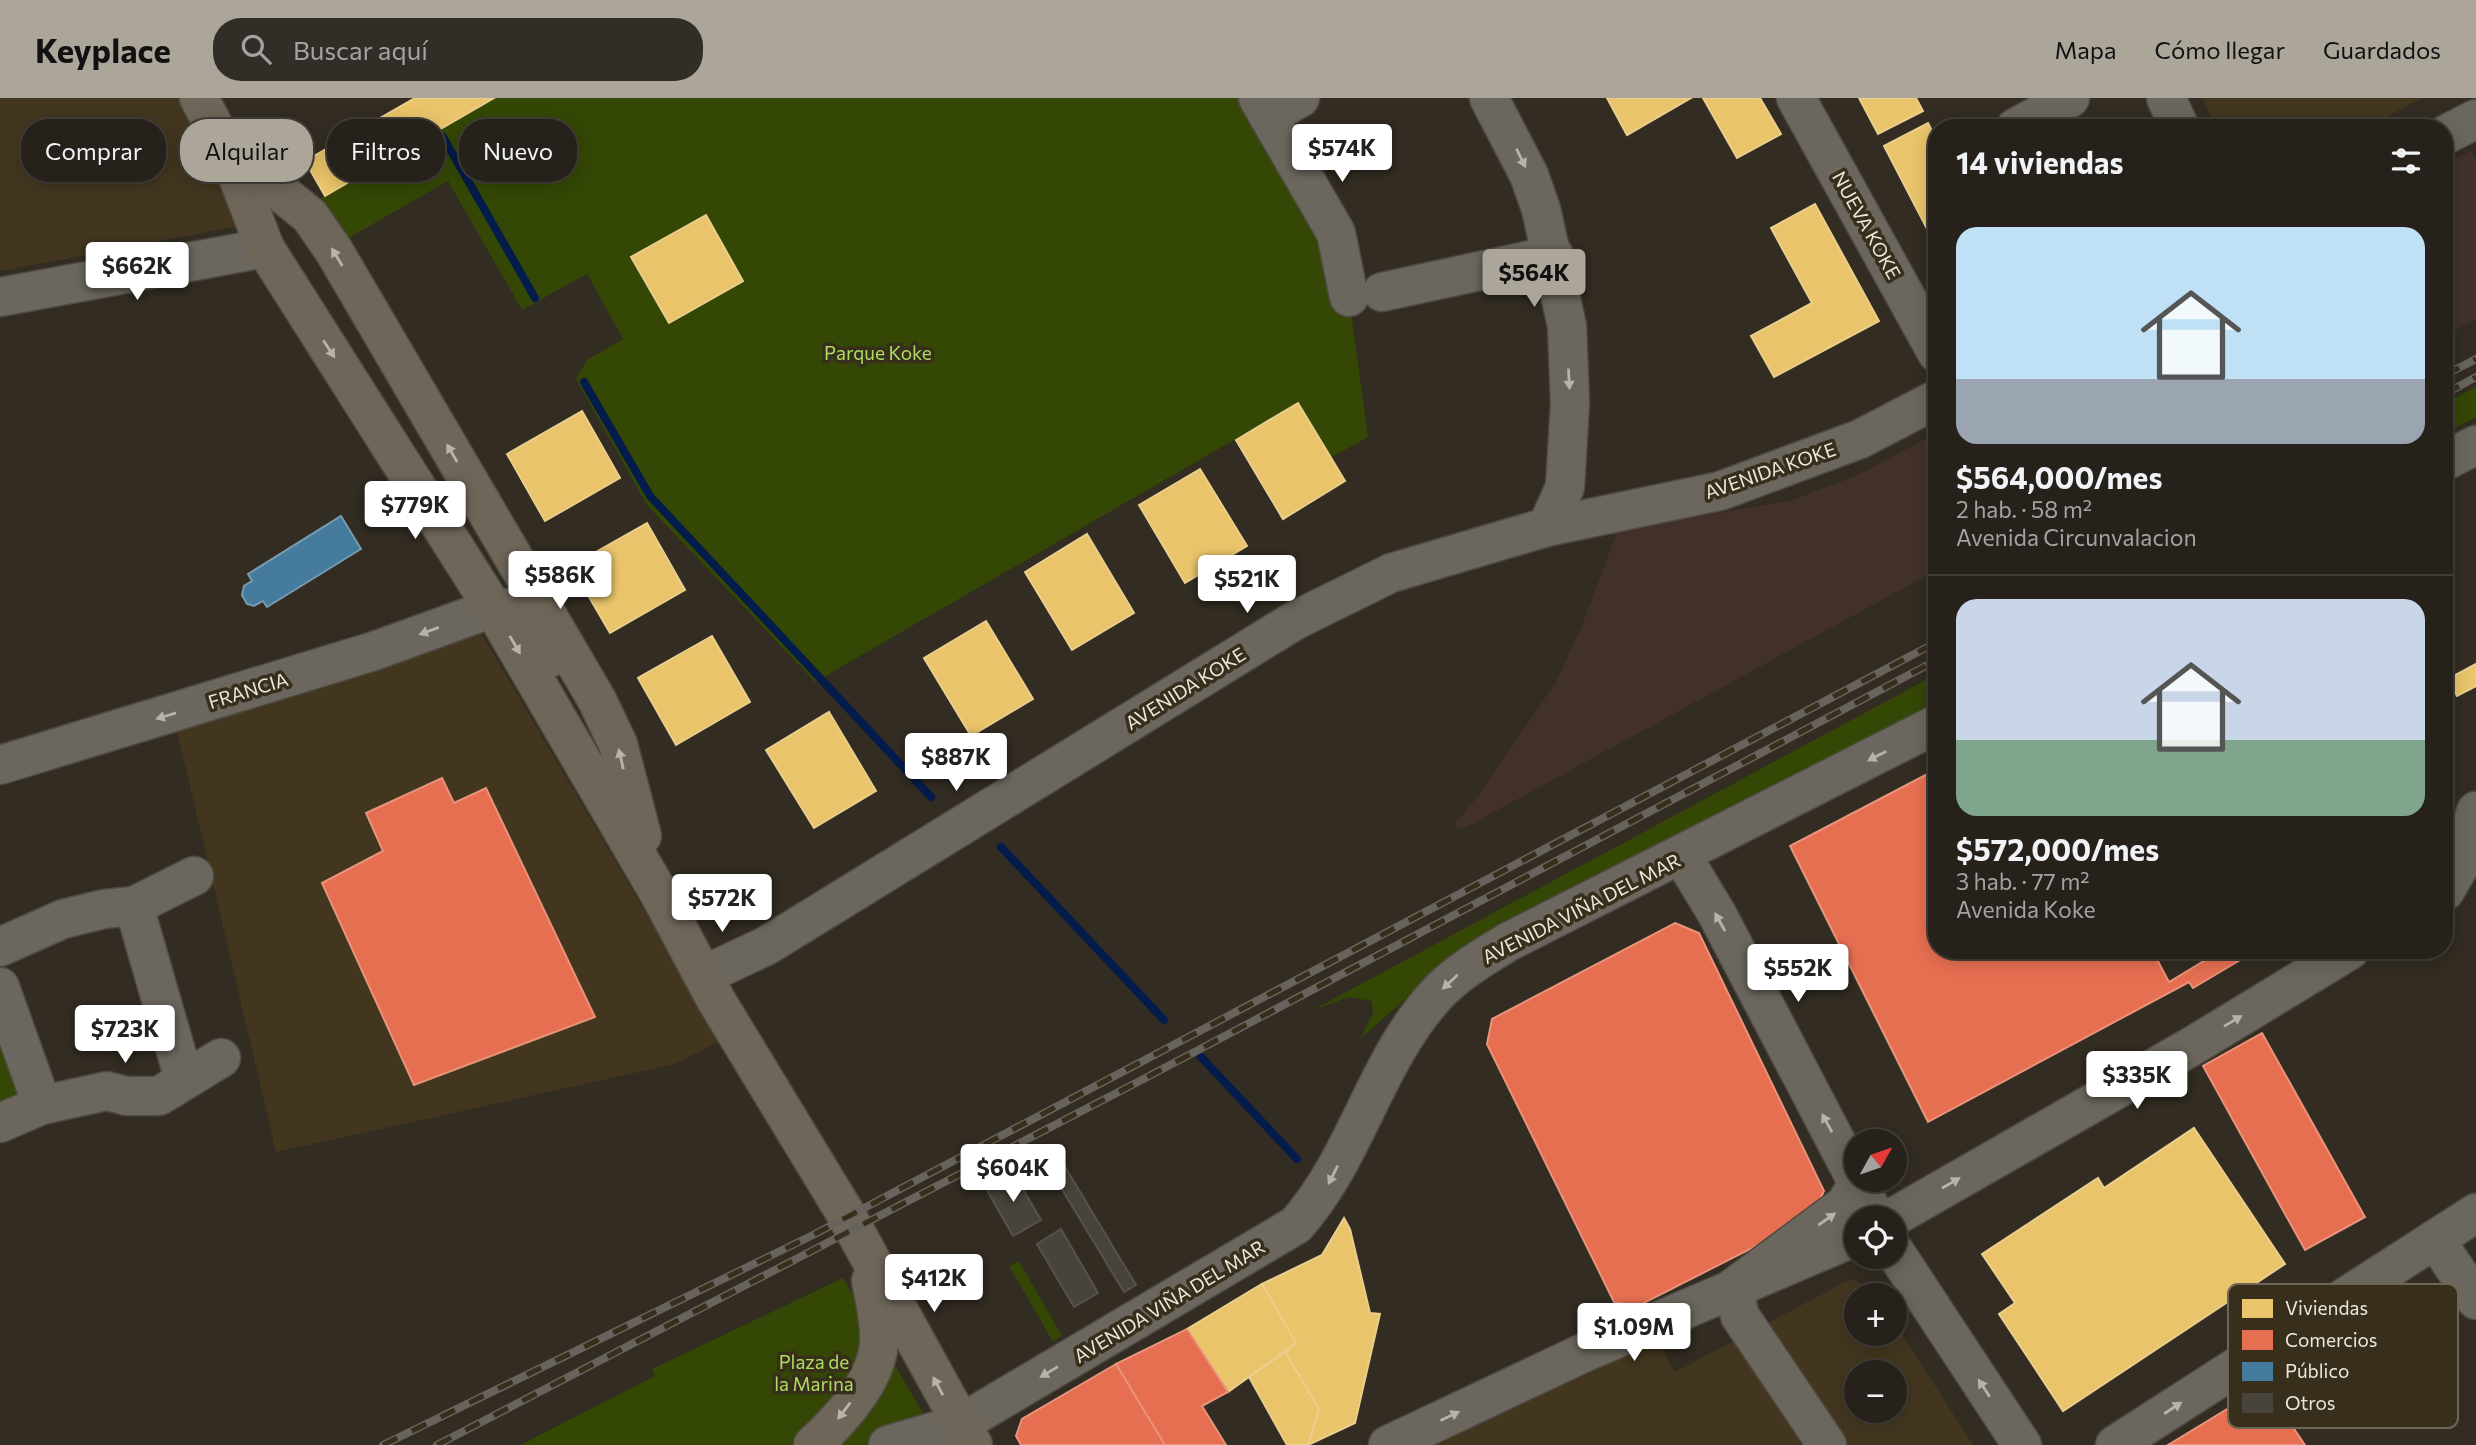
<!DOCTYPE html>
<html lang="es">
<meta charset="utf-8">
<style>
body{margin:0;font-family:Commissioner,sans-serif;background:#322e27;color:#f1f3f6;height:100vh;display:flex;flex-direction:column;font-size:26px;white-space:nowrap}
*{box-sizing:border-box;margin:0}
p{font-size:23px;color:#a4a3a2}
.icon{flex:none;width:38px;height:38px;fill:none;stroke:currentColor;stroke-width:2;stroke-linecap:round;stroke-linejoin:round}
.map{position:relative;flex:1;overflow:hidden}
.details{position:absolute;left:1928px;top:21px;width:525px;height:840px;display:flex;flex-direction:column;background:#26211a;border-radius:28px;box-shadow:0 4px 18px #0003,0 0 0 2px #423e39}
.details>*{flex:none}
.guide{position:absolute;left:21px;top:21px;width:665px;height:63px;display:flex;gap:14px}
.needle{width:46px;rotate:50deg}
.tools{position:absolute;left:1844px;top:1031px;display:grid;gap:14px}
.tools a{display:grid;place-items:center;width:63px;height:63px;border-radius:50%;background:#26211a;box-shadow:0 4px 18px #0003,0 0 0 2px #423e39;font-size:35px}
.price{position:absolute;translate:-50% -60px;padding:0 16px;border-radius:7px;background:#fff;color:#222;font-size:23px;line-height:46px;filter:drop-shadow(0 2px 4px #0008)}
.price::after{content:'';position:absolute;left:50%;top:42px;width:21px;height:16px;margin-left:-10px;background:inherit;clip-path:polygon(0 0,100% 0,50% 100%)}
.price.on{background:#aba59a;color:#111}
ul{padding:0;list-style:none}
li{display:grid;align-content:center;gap:14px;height:371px;padding:0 28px}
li+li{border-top:2px solid #423e39}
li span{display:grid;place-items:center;height:217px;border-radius:21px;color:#555}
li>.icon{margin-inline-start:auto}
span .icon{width:126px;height:126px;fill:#fffc;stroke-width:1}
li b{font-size:30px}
h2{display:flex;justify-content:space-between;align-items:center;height:84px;padding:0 28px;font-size:30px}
.chip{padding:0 24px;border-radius:28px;background:#26211a;box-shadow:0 4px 18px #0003,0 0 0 2px #423e39;font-size:24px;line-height:63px}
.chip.on{background:#aba59a;color:#111}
header{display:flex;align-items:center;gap:42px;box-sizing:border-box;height:98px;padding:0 35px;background:#aba59a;color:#111}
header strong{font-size:33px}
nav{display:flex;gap:38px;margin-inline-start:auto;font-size:24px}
.search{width:490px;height:63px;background:#322e27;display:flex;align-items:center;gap:18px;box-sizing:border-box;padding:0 24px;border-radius:28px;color:#a4a3a2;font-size:26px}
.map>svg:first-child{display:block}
.built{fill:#42361f;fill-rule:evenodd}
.industrial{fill:#42312b}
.green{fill:#344705}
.homes{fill:#e9c46a;stroke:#eace8c;stroke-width:2}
.shops{fill:#e76f51;stroke:#e8937a;stroke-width:2}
.public{fill:#457b9d;stroke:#779bb0;stroke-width:2}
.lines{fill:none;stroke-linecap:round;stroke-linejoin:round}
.stream{stroke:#041c4b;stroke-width:8}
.building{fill:#49443b;stroke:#58534a;stroke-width:2}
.minor-casing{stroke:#4f4a41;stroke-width:41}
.major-casing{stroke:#4f4a41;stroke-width:41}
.minor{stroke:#6b675e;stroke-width:38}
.major{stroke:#6e6659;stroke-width:38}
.rail-casing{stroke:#68635c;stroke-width:8}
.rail{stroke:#382e1c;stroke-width:5;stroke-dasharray:16;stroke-linecap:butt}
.oneway{fill:#b8b3a9}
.oneway2{fill:#bab3a7}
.labels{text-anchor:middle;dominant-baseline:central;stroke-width:7;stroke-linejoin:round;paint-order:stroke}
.street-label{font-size:19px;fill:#ece6db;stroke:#382e1c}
.park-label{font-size:19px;fill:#aedc62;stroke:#382e1c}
.key{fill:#382e1c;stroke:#6e6555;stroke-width:2}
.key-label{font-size:19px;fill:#ece6db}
</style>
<header>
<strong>Keyplace</strong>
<div class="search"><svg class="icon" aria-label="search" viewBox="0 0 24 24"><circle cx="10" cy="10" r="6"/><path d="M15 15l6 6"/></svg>Buscar aquí</div>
<nav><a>Mapa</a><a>Cómo llegar</a><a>Guardados</a></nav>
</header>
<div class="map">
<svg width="2476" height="1347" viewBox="0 0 2476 1347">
<rect width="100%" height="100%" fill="#322c22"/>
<g class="built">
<polygon points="0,0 189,0 240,128 0,173"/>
<polygon points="2202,0 2422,0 2366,30 2217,30"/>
<polygon points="477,528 721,943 675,966 276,1054 174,620"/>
<path d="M1851,1181L1874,1191L1877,1197H1857V1236H1895V1225L1973,1347H1423L1652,1234L1675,1274ZM1857,1274H1895V1312H1857Z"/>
</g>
<g class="industrial">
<polygon points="2471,53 2476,63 2476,221 2445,237 2445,67"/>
<polygon points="1937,335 1937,472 1472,726 1461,731 1454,727 1478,698 1556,584 1583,525 1618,432 1789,403 1856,378"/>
</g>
<g class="green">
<polygon points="494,0 1256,0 1349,199 1368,339 1330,360 1298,305 815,584 647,407 576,281 587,262 623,241 587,176 522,212 448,83 345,142 321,100"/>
<polygon points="2476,289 2476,319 2445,335 2445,305"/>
<polygon points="1937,576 1937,604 1522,824 1425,884 1361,940 1373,915 1372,903 1349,899 1313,912"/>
<polygon points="0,909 36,1003 0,1018"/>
<polygon points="1019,1163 1062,1238 1053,1244 1009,1168"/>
<polygon points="843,1180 942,1347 520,1347 655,1278 652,1271"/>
</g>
<g class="homes">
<polygon points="415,0 494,0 325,98 305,63"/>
<polygon points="1607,0 1691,0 1627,37"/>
<polygon points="1703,0 1760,0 1781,36 1737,60"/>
<polygon points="1859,0 1916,0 1923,13 1878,36"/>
<polygon points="1928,25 1937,43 1937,150 1884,48"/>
<polygon points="1815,106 1879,223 1774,279 1751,238 1812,205 1771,130"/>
<polygon points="706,117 743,183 669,225 631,159"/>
<polygon points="1298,305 1345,383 1283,421 1236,342"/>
<polygon points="582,313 620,380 545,423 507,356"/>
<polygon points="1200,371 1247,448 1185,485 1139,407"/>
<polygon points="647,425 685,492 610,535 571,468"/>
<polygon points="1087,436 1134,515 1072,552 1025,474"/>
<polygon points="986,523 1033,601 971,638 924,560"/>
<polygon points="712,538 750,604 676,647 638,580"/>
<polygon points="2476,566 2476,588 2457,598 2448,581"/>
<polygon points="829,614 876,693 814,730 766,652"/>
<polygon points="2194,1030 2285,1166 2063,1313 1999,1216 2015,1205 1982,1156 2098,1080 2104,1090"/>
<polygon points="1344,1120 1350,1131 1370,1215 1380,1216 1355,1325 1308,1347 1319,1311 1285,1254 1296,1245 1262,1186 1322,1157"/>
<polygon points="1262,1186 1296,1245 1228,1294 1187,1231"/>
<polygon points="1285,1254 1319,1311 1308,1347 1287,1347 1249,1279"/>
</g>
<g class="shops">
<polygon points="1937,671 1937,852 2152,852 2169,884 2222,852 2257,852 2193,890 2189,884 1928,1024 1790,748"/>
<polygon points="442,680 454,705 486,690 595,919 414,987 322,785 383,753 366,715"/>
<polygon points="1675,825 1699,835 1824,1093 1811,1120 1638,1208 1614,1204 1487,946 1492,921"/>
<polygon points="2262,935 2365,1119 2305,1152 2203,968"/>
<polygon points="1187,1231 1228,1294 1202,1308 1226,1347 1164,1347 1116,1266"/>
<polygon points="1116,1266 1165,1347 1021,1347 1016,1338 1022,1321"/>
<polygon points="2265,1288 2305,1347 2168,1347"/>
</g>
<polygon class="public" points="341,418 361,451 267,509 263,503 254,508 247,506 242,497 244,488 252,483 248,476"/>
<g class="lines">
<g class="stream">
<polyline points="443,39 535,200"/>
<polyline points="584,284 650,398 931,699"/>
<polyline points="1001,749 1164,922"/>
<polyline points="1201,959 1297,1061"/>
</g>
</g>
<g class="building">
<polygon points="1055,1052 1136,1187 1124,1194 1043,1060"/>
<polygon points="1013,1074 1041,1122 1013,1138 985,1089"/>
<polygon points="1061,1131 1098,1195 1074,1209 1037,1146"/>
</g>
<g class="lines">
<g class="minor-casing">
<g id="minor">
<polyline points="1258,0 1336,135 1349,199"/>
<polyline points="1489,0 1529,77 1541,111 1567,228 1570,305 1565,389 1547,429"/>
<polyline points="1796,0 1937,255"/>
<polyline points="2166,0 2180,30"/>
<polyline points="1268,18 1300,0"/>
<polyline points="2015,30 2070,0"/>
<polyline points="2445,37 2476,21"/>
<polyline points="1382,194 1554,157"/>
<polyline points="0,199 265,150"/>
<polyline points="2445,363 2476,347"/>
<path d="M0,667L374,553L493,510C533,506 534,532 552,559"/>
<polyline points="1682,758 1717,816 1876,1120"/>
<polyline points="2445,793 2460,767 2476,713"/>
<polyline points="134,808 184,981"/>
<polyline points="0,849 63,821 104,811 134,808 194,778"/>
<polyline points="704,877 766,848 1294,523 1391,475 1547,429 1720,393 1860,341 1937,301"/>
<polyline points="0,889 42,1007"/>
<polyline points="0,1025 42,1007 107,993 126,998 159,998 221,960"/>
<polyline points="1892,1120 2194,947 2350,852"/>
<polyline points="2435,1141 2476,1202"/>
<polyline points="1895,1154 2022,1347"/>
<path d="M888,1347L960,1326L1296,1127C1356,1060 1374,966 1435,898C1456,875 1482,860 1508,844L1937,626"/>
<polyline points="1388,1347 1581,1256 1857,1138"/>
<polyline points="1827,1347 1740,1218 1733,1190 1846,1106 1857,1086"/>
<polyline points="2115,1347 2476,1115"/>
</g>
</g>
<g class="major-casing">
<g id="major">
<polyline points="199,0 231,61 265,150 493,510 660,797 716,902 844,1113 973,1347"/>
<polyline points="231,61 274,89 310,118 334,153 597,602 618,646 642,738"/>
<path d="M813,1347C840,1322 878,1282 879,1243C880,1223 875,1203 871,1183"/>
</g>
</g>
<use href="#minor" class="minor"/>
<use href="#major" class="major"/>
<g class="rail-casing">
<g id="rail">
<polyline points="2445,277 2476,261"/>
<polyline points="2445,296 2476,279"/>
<polyline points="383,1347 813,1137 1937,544"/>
<polyline points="437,1347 1132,987 1937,562"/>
</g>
</g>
<use href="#rail" class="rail"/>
</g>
<defs><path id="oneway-solid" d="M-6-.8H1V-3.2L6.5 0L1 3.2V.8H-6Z" transform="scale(1.75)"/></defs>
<g class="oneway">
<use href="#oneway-solid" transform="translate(1521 60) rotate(64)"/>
<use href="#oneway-solid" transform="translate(1569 281) rotate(87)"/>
<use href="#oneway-solid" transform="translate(429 533) rotate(160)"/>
<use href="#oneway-solid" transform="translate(166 618) rotate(163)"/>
<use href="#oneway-solid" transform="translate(1877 658) rotate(153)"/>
<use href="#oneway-solid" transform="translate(1720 824) rotate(-119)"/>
<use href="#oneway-solid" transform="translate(1450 884) rotate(137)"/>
<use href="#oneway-solid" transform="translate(2233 923) rotate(-31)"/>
<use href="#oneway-solid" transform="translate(1827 1025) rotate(-118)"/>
<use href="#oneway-solid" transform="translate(1333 1077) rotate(117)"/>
<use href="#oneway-solid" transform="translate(1951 1085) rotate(-30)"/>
<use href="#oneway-solid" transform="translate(1827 1121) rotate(-35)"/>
<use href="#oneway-solid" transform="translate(1049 1274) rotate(149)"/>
<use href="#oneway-solid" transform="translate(1984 1290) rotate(-123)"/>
<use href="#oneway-solid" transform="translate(2173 1310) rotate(-33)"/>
<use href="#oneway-solid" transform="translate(1450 1318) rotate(-25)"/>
</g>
<g class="oneway2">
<use href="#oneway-solid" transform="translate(337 159) rotate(-121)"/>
<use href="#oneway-solid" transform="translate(329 251) rotate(57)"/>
<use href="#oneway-solid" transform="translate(452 355) rotate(-120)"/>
<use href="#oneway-solid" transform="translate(515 547) rotate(60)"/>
<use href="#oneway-solid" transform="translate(621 661) rotate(-103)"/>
<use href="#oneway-solid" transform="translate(938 1288) rotate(-118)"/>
<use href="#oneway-solid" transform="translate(844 1313) rotate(127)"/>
</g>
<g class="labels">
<g class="street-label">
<text transform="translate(1867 127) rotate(61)">NUEVA KOKE</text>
<text transform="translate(1770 372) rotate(-19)">AVENIDA KOKE</text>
<text transform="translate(1185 590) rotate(-32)">AVENIDA KOKE</text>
<text transform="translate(248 592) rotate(-17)">FRANCIA</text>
<text transform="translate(1581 810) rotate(-27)">AVENIDA VIÑA DEL MAR</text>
<text transform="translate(1169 1203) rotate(-31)">AVENIDA VIÑA DEL MAR</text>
</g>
<g class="park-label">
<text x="878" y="254">Parque Koke</text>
<text x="814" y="1263">Plaza de<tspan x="814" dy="22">la Marina</tspan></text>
</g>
</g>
<rect x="2228" y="1186" width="230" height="144" rx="10" class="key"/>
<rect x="2242" y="1201" width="31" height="19" fill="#e9c46a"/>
<rect x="2242" y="1232" width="31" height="20" fill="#e76f51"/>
<rect x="2242" y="1264" width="31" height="19" fill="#457b9d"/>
<rect x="2242" y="1295" width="31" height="20" fill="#49443b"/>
<g class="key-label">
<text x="2285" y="1217">Viviendas</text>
<text x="2285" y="1249">Comercios</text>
<text x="2285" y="1280">Público</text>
<text x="2285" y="1312">Otros</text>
</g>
</svg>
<div class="tools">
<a><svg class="needle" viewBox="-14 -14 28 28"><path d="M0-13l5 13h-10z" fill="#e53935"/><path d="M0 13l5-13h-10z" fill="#a4a3a2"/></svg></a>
<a><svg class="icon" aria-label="locate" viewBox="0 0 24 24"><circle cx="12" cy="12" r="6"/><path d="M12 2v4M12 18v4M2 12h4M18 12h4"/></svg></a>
<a>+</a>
<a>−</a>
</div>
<b class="price" style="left:1342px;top:86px">$574K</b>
<b class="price" style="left:137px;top:204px">$662K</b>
<b class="price on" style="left:1534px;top:211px">$564K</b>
<b class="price" style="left:415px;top:443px">$779K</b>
<b class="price" style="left:560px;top:513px">$586K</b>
<b class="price" style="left:1247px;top:517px">$521K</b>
<b class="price" style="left:956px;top:695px">$887K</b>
<b class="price" style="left:722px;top:836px">$572K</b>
<b class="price" style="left:1798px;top:906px">$552K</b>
<b class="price" style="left:125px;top:967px">$723K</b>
<b class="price" style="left:2137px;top:1013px">$335K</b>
<b class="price" style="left:1013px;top:1106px">$604K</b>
<b class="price" style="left:934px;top:1216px">$412K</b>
<b class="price" style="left:1634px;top:1265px">$1.09M</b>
<div class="guide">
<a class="chip">Comprar</a>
<a class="chip on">Alquilar</a>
<a class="chip">Filtros</a>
<a class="chip">Nuevo</a>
</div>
<section class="details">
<h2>14 viviendas<svg class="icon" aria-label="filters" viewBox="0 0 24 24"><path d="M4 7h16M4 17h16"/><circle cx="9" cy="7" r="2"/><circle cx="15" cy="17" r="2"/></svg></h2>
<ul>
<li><span style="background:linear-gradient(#bfe0f5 70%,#9aa5b1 0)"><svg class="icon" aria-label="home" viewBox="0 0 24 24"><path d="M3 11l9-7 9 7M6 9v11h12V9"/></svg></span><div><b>$564,000/mes</b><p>2 hab. · 58 m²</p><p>Avenida Circunvalacion</p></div></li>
<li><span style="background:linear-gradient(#c9d6e8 65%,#7fa58c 0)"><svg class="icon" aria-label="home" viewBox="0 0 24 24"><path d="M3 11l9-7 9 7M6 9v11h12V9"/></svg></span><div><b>$572,000/mes</b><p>3 hab. · 77 m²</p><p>Avenida Koke</p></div></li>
</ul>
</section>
</div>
